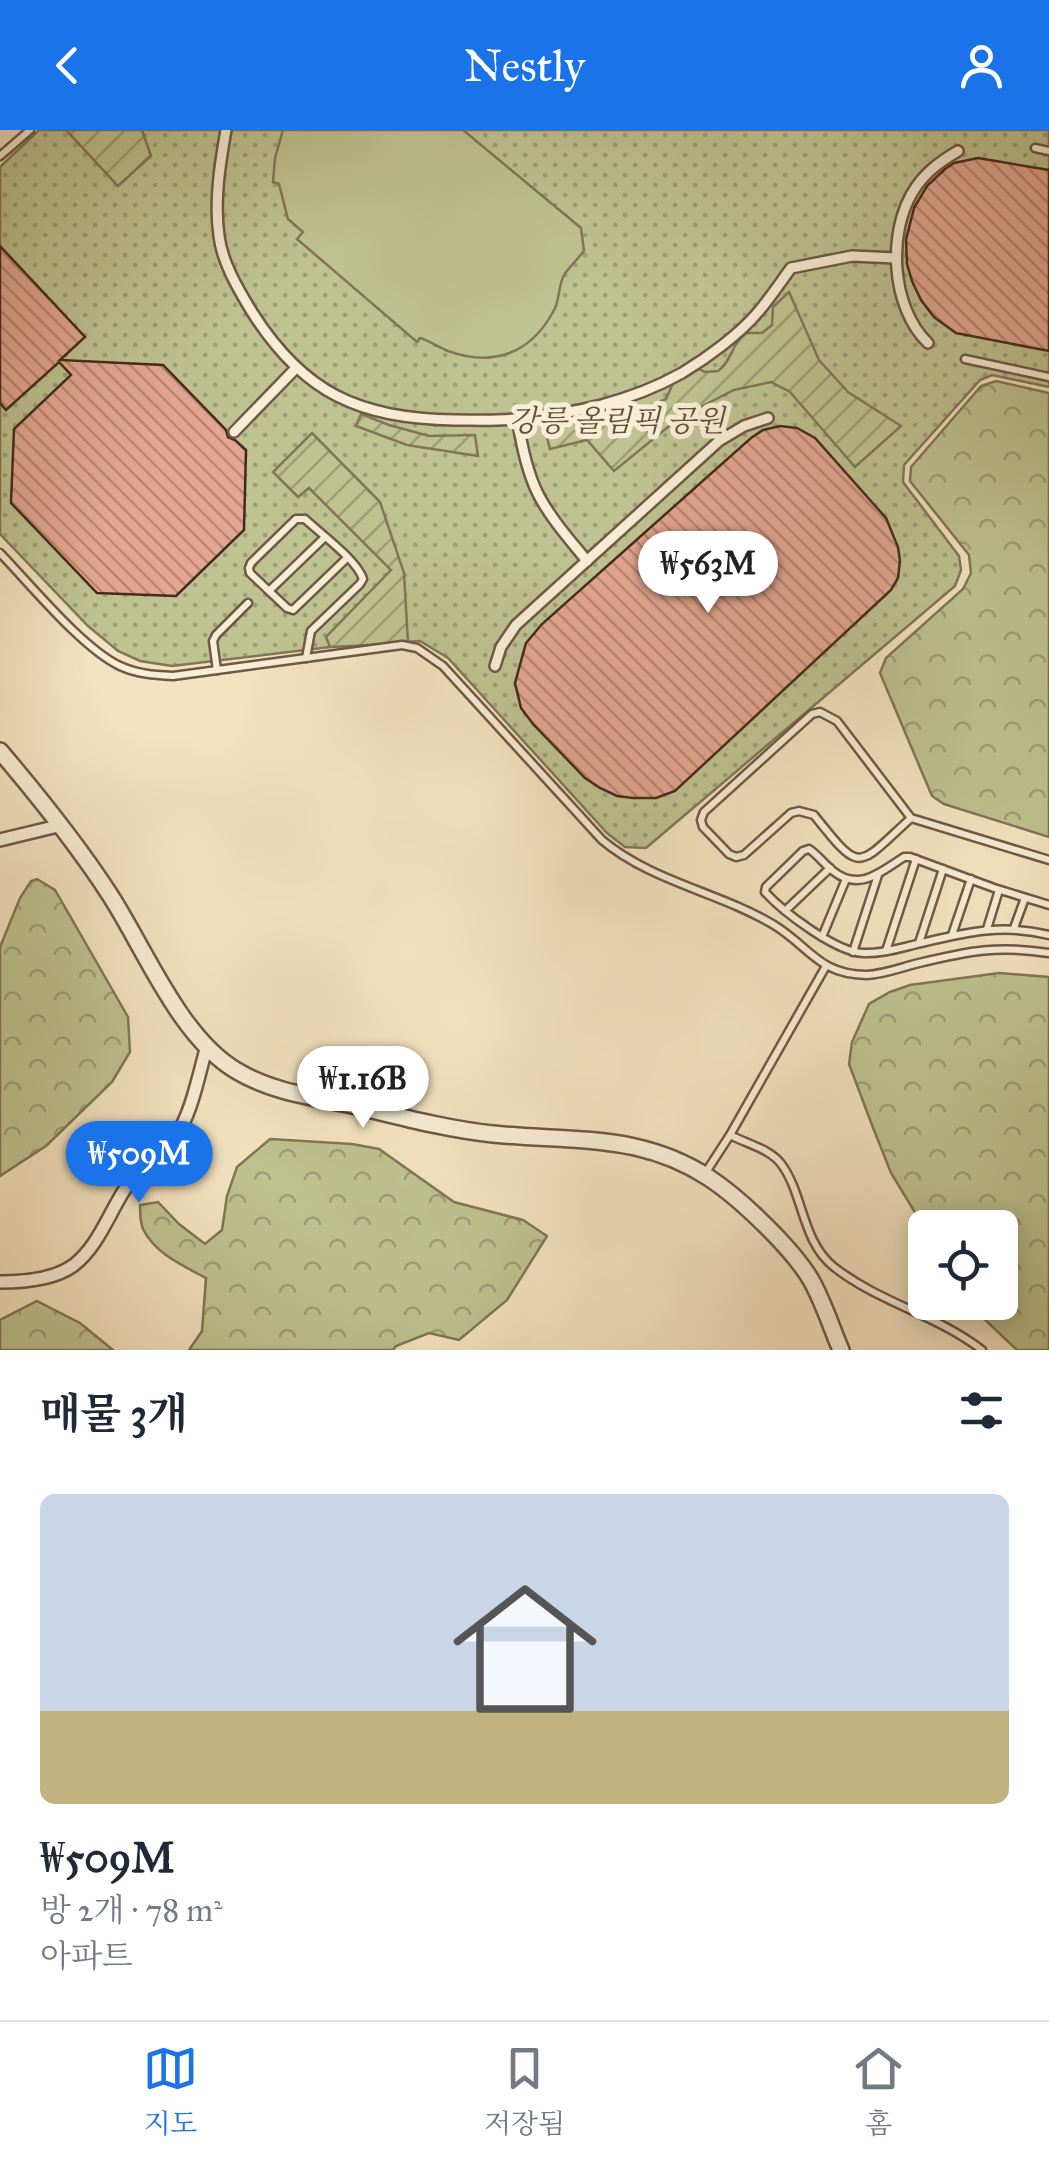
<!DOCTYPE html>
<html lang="ko">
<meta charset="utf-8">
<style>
body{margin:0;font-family:"IM FELL Great Primer","Noto Serif KR",serif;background:#f2f2f3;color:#1f2937;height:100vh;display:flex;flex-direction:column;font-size:38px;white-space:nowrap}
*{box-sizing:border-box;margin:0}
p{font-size:32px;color:#747a83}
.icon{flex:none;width:55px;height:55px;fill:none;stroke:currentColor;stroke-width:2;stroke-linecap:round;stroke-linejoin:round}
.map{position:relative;height:1220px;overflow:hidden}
.panel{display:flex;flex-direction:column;background:#fff;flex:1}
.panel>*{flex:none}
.buttons{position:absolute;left:908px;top:1080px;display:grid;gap:20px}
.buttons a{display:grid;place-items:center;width:110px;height:110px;border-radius:15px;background:#fff;box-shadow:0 5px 25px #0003;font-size:50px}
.price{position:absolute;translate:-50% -85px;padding:0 22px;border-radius:35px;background:#fff;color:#222;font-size:32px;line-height:65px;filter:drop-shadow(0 2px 5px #0008)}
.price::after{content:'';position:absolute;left:50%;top:60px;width:30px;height:22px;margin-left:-15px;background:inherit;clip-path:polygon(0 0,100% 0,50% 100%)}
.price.current{background:#1a73e8;color:#fff}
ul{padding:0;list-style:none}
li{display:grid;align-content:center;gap:20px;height:530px;padding:0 40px}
li span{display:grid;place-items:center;height:310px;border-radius:15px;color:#555}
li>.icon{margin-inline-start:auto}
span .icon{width:180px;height:180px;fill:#fffc;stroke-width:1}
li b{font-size:42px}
h2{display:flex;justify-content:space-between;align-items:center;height:120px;padding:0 40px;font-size:42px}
header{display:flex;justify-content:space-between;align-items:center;height:130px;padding:0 40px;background:#1a73e8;color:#fff;font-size:45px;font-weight:600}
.dock{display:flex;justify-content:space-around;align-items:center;height:140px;border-top:2px solid #e0e1e3;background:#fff;font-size:28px;color:#747a83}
.dock a{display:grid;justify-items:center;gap:5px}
.dock .current{color:#1a73e8}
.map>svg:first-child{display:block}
.forest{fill:url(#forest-crowns);stroke:#817656;stroke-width:2.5}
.park{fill:url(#park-dots);stroke:#817656;stroke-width:2.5}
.garden{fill:url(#garden-furrows);stroke:#817656;stroke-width:2.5}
.pitch{fill:#bec391;stroke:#817656;stroke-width:2.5}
.building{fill:url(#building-back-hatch);stroke:#442a1c;stroke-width:2.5}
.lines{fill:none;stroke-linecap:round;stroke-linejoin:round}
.service-casing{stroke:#705845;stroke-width:11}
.pedestrian-casing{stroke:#705845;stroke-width:14}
.minor-casing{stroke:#705845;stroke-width:16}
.tertiary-casing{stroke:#705845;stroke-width:20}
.service{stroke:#f8edd6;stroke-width:6}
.pedestrian{stroke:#f8edd6;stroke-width:9}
.minor{stroke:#f8edd6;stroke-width:11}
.tertiary{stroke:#f8edd6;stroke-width:15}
.labels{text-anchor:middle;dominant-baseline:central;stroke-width:10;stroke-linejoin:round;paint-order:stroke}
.park-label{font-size:30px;font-style:italic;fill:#625039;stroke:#f8edd6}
</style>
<header><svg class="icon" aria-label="back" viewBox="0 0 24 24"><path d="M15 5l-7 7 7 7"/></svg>Nestly<svg class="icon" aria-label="person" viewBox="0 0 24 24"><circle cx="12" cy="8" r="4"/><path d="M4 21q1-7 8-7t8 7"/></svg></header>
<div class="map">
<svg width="1049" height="1220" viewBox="0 0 1049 1220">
<defs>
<pattern id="forest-crowns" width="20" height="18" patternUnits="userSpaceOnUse" patternTransform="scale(2.5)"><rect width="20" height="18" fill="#bec391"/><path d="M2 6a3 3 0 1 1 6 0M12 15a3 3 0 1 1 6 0" fill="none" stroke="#9c9f76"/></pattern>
<pattern id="park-dots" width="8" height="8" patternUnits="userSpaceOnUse" patternTransform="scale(2.5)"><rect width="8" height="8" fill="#bec391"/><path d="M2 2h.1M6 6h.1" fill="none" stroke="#9c9f76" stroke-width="1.8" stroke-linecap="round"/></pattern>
<pattern id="garden-furrows" width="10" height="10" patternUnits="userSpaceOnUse" patternTransform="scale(2.5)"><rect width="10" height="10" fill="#bec391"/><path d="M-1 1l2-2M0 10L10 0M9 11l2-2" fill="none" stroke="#9c9f76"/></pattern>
<pattern id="building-back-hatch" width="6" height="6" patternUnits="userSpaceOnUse" patternTransform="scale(2.5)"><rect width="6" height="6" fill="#e4a691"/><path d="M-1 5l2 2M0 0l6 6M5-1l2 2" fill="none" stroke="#ba8776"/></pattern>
</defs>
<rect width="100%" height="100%" fill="#f4e3c0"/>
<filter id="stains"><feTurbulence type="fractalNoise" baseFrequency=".002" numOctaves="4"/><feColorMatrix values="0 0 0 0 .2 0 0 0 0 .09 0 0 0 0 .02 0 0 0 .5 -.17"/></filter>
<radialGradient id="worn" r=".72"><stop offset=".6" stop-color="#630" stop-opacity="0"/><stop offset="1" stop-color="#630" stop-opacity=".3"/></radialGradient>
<g class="forest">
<polygon points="996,251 1049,263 1049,707 944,674 932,666 880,543 886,528 963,459 971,443 969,425 910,351 911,337 981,256"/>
<polygon points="37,749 55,760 128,887 130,922 112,952 46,1016 0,1046 0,817 20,768 31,751"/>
<polygon points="999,843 1049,847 1049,1220 1017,1220 981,1186 973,1173 1000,1172 1000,1098 925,1098 925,1099 891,1043 872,995 849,934 852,912 869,874 890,862 910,855"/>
<path d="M270,1009L352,1014L379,1019L454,1072L523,1090L547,1106L507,1170L459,1210L429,1203L396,1216L393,1220H189L202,1201L206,1148C184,1136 155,1124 143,1099C140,1092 140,1082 140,1075L158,1072L179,1094L205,1114L222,1100L227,1066L237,1037Z"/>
<polygon points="37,1171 80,1193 113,1220 0,1220 0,1190"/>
</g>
<polygon class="park" points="39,0 1049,0 1049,257 992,245 980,250 904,335 903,352 959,426 961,440 955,456 646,718 625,717 607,703 448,528 420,511 330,517 172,536 140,531 118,521 88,496 0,404 0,37"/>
<g class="garden">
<polygon points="66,0 142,0 151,26 118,56"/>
<path d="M789,162L819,230L848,262L901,296L855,337L790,262L771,252L734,260L679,288L614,341L587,310L550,319L546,304L590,286L622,290L637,286L649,276L666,269L674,251L699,239L705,242L718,241C732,231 732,213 745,203H762L772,195L773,177Z"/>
<polygon points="361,284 389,295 429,306 475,305 478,326 407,315 356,296"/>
<polygon points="312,303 380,372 404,443 408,513 330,517 326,507 391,440 309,358 298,367 273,342"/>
</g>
<path class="pitch" d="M283,0H463L581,98L584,121C578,129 569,137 564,145C558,156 560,171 553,182C530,224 493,237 448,221C438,217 430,211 420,208L417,212L297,109L303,102L288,89L279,54L273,52L275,28Z"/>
<g class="building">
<polygon points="978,28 1049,40 1049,221 956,203 934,187 921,170 912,151 907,134 906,110 914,78 927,56 945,39 954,33"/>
<polygon points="0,116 85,207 60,230 163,235 226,300 228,307 235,310 246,320 244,400 176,466 97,463 11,373 14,299 71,245 59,232 6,280 0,273"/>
<polygon points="780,296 797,298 815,308 886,388 898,417 900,431 898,448 891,460 675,661 656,668 633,668 617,666 600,658 585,648 533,594 521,578 515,553 526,513 542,494 751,308 763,300"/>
</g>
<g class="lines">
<g class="service-casing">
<g id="service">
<polyline points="1035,18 1049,21"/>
<polyline points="0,26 30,0"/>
<polyline points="965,229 1049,247"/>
<path d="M0,423C31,455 82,518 120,536C137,544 155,545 173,546L402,515L417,518L443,536L602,710C652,752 719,762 774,795C810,817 819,845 867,845C885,844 902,837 919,833C969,821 998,815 1049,823"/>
<polyline points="269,461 324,408"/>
<path d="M306,528L311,501L360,454L363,449C357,430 321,404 305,389H296L251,433L249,438L250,443L287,478L293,480L347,428"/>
<polyline points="217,540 213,511 216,505 248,473"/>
<path d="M911,688C856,738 862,745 814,685L799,681L791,683L744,725L736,727L729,724L703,697L701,690L704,682L812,584L820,582L837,591L911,688L1049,730"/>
<path d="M1049,775L994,758L910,727H904C881,742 859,762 833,741C824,734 818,725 809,719L803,721L766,757L765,762C783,782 836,822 863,823C881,824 900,818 917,814C964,803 1002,793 1049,805"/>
<polyline points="786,780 830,738"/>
<polyline points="1014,798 1025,768"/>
<polyline points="987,799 999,760"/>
<polyline points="952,805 971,749"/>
<polyline points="822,807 846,749"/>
<polyline points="919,813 943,739"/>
<polyline points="886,821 916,729"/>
<polyline points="853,822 878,745"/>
<path d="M730,1005C747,1014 771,1019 782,1035C804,1066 802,1112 834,1137C878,1172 937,1185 982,1220"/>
<polyline points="706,1042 730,1005 826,836"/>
</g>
</g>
<g class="pedestrian-casing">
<g id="pedestrian">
<path d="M226,0C220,34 214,71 219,106C222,132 238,159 252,182C304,264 359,288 455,290C475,290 495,291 515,289C574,284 630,272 682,243C707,228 740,204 759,181C770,168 780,153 791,138L852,126L896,128"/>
<path d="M928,213C891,178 886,100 916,57C927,41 941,31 958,21"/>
<path d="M517,289C522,315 527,343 539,366C552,390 570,410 587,431"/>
<polyline points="234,302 296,238"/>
<polyline points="495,536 501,517 516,495 719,311 744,296 768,288"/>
</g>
</g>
<g class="minor-casing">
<g id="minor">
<polyline points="0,710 62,695"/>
<path d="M0,1152C23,1152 54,1150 74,1135C102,1113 112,1073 134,1046C149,1028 170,1017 181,997C193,977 200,939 207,916"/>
</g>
</g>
<g class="tertiary-casing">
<path id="tertiary" d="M0,621C39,667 77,714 110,765C145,819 180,908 237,941C272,962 313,967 352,975C398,986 445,999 493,1004C540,1009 589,1007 635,1017C693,1030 728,1058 768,1098C784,1114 800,1131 811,1150C824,1173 831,1197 841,1220"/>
</g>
<use href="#service" class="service"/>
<use href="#pedestrian" class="pedestrian"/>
<use href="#minor" class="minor"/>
<use href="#tertiary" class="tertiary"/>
</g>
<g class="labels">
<g class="park-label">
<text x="617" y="291">강릉 올림픽 공원</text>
</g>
</g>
<rect width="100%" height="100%" filter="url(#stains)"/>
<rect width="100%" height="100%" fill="url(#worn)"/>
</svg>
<div class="buttons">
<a><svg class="icon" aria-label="locate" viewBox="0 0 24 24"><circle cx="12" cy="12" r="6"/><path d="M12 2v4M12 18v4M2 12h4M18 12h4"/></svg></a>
</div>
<b class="price" style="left:708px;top:486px">₩563M</b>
<b class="price" style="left:363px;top:1001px">₩1.16B</b>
<b class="price current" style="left:139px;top:1076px">₩509M</b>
</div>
<section class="panel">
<h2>매물 3개<svg class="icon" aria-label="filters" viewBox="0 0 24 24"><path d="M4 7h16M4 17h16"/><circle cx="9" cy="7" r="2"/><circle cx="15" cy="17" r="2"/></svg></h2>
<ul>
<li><span style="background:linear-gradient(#c9d6e8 70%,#c2b280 0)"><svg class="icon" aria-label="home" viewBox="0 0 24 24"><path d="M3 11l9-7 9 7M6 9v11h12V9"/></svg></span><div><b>₩509M</b><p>방 2개 · 78 m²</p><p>아파트</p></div></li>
</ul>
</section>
<nav class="dock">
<a class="current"><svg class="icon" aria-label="map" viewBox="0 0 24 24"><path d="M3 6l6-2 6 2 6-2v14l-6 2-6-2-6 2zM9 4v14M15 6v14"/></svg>지도</a>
<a><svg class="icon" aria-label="saved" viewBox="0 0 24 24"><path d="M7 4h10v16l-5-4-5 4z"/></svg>저장됨</a>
<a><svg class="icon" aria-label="home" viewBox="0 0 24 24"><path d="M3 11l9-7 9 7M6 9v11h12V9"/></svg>홈</a>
</nav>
